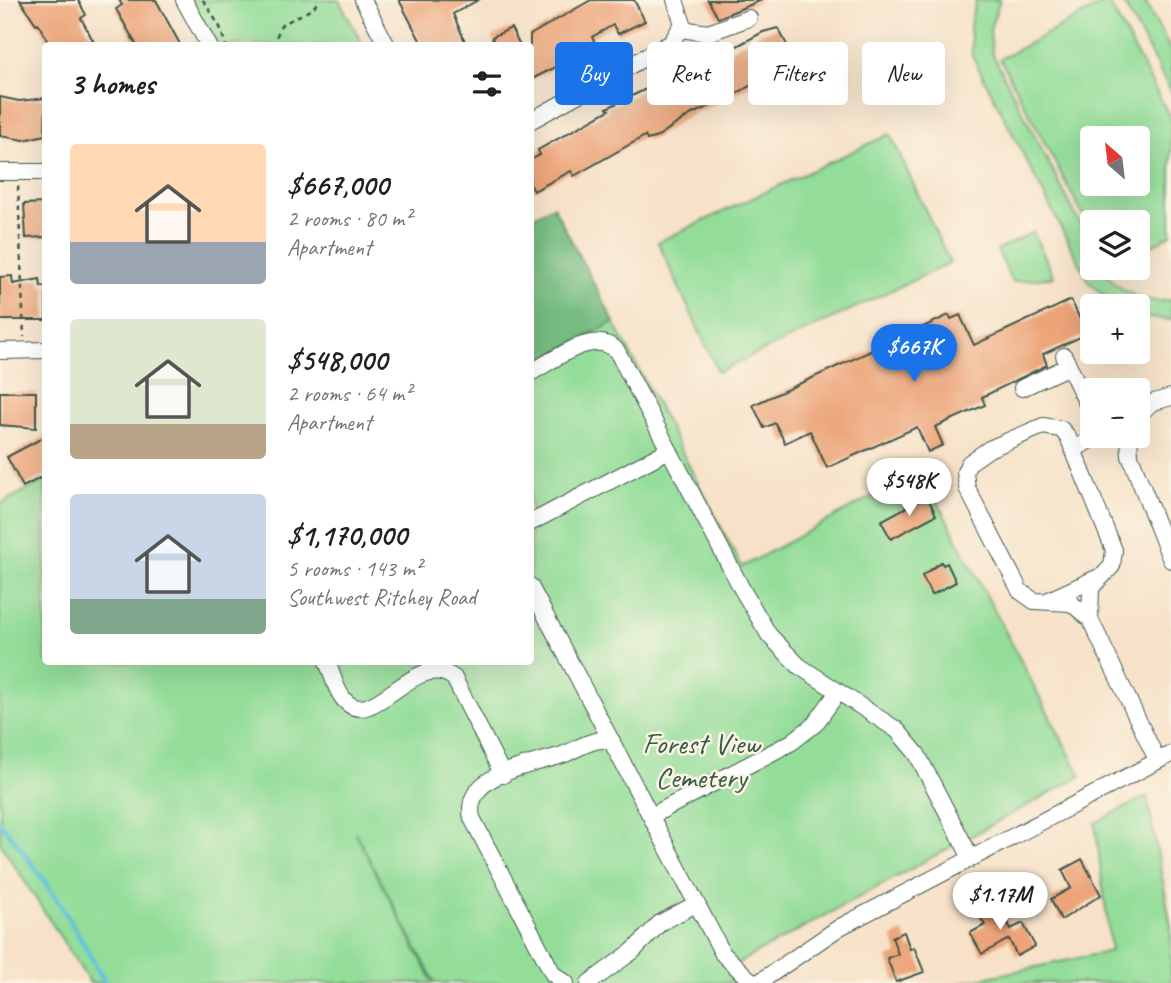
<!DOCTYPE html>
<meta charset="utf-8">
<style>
body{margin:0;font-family:Caveat,sans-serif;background:#f6f6f6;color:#202124;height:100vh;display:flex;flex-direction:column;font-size:26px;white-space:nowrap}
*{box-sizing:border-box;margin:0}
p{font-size:23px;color:#757577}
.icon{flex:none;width:38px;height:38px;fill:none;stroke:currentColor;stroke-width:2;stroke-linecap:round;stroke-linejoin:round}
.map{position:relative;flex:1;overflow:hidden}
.details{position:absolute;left:42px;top:42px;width:492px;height:623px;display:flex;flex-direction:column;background:#fff;border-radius:7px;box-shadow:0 7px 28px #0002}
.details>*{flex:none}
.top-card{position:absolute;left:555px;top:42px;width:511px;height:63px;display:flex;gap:14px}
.needle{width:46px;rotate:332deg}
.fabs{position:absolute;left:1080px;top:126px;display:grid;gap:14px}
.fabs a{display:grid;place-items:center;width:70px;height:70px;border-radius:7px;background:#fff;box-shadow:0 7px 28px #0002;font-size:35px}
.price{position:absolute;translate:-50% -60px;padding:0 16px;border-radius:24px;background:#fff;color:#222;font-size:23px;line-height:46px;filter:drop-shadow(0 2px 4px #0008)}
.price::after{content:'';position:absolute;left:50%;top:42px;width:21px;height:16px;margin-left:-10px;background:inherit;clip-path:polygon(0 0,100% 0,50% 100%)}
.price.on{background:#1a73e8;color:#fff}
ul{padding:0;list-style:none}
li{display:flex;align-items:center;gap:21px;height:175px;padding:0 28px}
li span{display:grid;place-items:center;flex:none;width:196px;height:140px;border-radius:7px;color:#555}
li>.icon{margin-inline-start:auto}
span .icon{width:84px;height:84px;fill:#fffc;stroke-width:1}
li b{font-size:30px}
h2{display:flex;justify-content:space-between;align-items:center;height:84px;padding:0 28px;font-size:30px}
.pill{padding:0 24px;border-radius:7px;background:#fff;box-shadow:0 7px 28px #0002;font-size:24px;line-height:63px}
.pill.on{background:#1a73e8;color:#fff}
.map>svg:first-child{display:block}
.green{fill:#93dd99;stroke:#598d66;stroke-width:2;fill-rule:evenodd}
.forest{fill:#76bc81;stroke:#4a7c5a;stroke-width:2}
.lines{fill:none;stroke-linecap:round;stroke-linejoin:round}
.stream{stroke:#61bfdf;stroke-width:4.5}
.building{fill:#eca478}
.minor-casing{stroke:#3f564a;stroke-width:18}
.path{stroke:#3f564a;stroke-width:2.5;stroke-dasharray:5 5;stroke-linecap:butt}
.minor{stroke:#fff;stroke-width:16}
.labels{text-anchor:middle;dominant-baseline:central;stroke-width:5;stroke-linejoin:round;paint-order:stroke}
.park-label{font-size:30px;fill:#365d48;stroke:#fcf5e5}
</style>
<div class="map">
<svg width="1171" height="983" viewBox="0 0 1171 983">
<rect width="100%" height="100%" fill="#fcf5e5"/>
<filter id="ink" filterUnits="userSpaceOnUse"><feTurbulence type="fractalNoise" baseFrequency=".0143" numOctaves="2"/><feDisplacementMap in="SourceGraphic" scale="14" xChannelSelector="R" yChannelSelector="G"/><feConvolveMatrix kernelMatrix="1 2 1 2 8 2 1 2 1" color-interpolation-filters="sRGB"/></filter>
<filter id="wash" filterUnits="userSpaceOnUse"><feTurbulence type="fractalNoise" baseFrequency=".00686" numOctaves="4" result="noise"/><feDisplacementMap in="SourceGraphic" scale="28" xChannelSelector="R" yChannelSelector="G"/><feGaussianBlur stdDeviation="1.57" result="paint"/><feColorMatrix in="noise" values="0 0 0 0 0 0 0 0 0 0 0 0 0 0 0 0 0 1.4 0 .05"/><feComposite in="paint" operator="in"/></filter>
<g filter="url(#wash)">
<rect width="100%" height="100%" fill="#f7e2c9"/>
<g class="green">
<polygon points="191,0 339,0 363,45 217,45"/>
<path d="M976,0H1000L990,29L992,53L1092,247V268H1103C1114,290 1146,305 1171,300V320L1138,317V306H1115L1089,282L972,55L970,25Z"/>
<polygon points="1122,0 1144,0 1171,51 1171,92"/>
<path d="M1108,1L1171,119V235L1138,253V222H1092V232L1000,59ZM1092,138H1138V184H1092Z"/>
<polygon points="890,134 950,263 718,372 658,242"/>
<polygon points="553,206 742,567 921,470 1081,776 727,969 733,983 435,983 355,832 433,983 90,983 0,843 0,504 45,480 46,662 530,662 530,218"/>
<polygon points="1033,232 1054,277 1012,282 997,250"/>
<polygon points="1147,796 1171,926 1171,983 960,983 1111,951 1095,823"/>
</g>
<polygon class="forest" points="553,206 614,322 530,367 530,218"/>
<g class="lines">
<path class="stream" d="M0,823C42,872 75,925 105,983"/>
</g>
<g id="blocks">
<g class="building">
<polygon points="20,0 78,0 86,15 81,18 96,46 50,46 38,23 36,24"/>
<polygon points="119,0 156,0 181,46 137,46 116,9 122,5"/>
<polygon points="399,0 478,0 453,14 467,46 423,46"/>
<polygon points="591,0 634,0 645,21 618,34 613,25 592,37 597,46 530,80 530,35"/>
<polygon points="708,0 762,0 718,18"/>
<polygon points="511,28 520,46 495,46 492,37"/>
<polygon points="778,28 795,60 732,96 690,115 655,138 647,140 645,136 574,176 571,171 534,191 530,184 530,160 540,155 538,150 609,110 607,108 677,74 697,62 695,57 708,50 713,59 763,32"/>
<polygon points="0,97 19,101 46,98 45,135 24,140 0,136"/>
<polygon points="46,203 46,237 26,238 24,204"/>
<polygon points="12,276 13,284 40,279 41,287 46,286 46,320 0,320 0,277"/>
<polygon points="1071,300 1087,334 1043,354 1047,365 982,397 985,405 935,427 943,445 928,452 917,427 827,468 810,431 785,443 775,423 764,428 753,405 949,315 951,319 960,315 974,345"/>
<polygon points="0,392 36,392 36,428 0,425"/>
<polygon points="46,436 46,475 23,487 7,457"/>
<polygon points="927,496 936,515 891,539 881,521"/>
<polygon points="941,562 943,565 947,563 956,582 932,595 922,576"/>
<polygon points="1082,859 1101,895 1061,920 1051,899 1071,888 1062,870"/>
<polygon points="996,902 1011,929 1023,923 1035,946 1017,956 1009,939 982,954 970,933 985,925 977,912"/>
<polygon points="904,932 910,949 914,947 924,972 896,982 887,958 898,954 892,937"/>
</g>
</g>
</g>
<g filter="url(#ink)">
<use href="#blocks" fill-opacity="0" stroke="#3f564a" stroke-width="2"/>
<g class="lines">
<g class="minor-casing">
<g id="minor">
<polyline points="184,0 209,46"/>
<polyline points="363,0 387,46"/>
<polyline points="681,29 708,33 749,18"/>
<polyline points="530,121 671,43 683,24 675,0"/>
<polyline points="0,172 46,172"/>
<polyline points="0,351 46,350"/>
<polyline points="1064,356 1092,414"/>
<path d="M530,373C553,361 594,327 617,351L743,591L769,635L799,666L897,730L917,754L971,858"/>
<polyline points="1022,388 1069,366"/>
<polyline points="1138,416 1151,403 1171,397"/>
<polyline points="1129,436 1130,456 1171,560"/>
<polyline points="1074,450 1096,436"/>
<polyline points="530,523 669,450"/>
<polyline points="530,586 723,954 753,983"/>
<polyline points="1049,600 1099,577"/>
<polyline points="1090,619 1071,603 1034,601 1020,591 967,488 965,472 969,463 989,449 1043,426 1061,429 1068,437 1114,550 1112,566 1091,588 1090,619 1157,760"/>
<path d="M327,662C332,673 335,687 342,697C371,738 413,647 454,678L503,775"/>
<polyline points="651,816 792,742 815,724 838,692"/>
<path d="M566,983L553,974L472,818C462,772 536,765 565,754C582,747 593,737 612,741"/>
<polyline points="589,983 633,951 660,923 696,904"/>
<polyline points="758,983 840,927 1171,754"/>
</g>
</g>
<g class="path">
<polyline points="203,0 220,27 226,46"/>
<polyline points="273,46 281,25 312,9 320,0"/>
<polyline points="18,186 24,337"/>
</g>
<use href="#minor" class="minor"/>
</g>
</g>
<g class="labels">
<g class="park-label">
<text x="701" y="743">Forest View<tspan x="701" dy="34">Cemetery</tspan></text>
</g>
</g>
</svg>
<div class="fabs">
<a><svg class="needle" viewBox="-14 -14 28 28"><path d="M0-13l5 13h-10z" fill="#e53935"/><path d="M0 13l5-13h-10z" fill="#757577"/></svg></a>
<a><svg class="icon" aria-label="layers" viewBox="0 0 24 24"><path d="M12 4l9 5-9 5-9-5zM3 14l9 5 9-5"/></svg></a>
<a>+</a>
<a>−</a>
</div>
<b class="price on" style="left:914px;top:384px">$667K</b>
<b class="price" style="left:909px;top:518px">$548K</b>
<b class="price" style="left:1000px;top:932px">$1.17M</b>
<div class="top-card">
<a class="pill on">Buy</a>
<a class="pill">Rent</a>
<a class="pill">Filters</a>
<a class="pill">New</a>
</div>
<section class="details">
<h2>3 homes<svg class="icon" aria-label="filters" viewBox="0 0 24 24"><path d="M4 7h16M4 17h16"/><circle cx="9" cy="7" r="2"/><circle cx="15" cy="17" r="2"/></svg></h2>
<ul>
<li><span style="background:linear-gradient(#ffd9b3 70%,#9aa5b1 0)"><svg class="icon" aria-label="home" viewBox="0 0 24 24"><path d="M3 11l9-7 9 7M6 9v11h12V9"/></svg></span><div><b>$667,000</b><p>2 rooms · 80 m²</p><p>Apartment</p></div></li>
<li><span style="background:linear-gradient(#dfe7d0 75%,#b9a48a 0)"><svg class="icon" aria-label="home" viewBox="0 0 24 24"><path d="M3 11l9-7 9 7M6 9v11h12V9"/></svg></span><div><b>$548,000</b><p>2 rooms · 64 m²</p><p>Apartment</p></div></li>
<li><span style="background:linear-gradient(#c9d6e8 75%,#7fa58c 0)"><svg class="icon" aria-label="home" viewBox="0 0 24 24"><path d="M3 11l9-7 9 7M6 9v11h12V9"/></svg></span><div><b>$1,170,000</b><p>5 rooms · 143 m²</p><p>Southwest Ritchey Road</p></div></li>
</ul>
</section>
</div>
